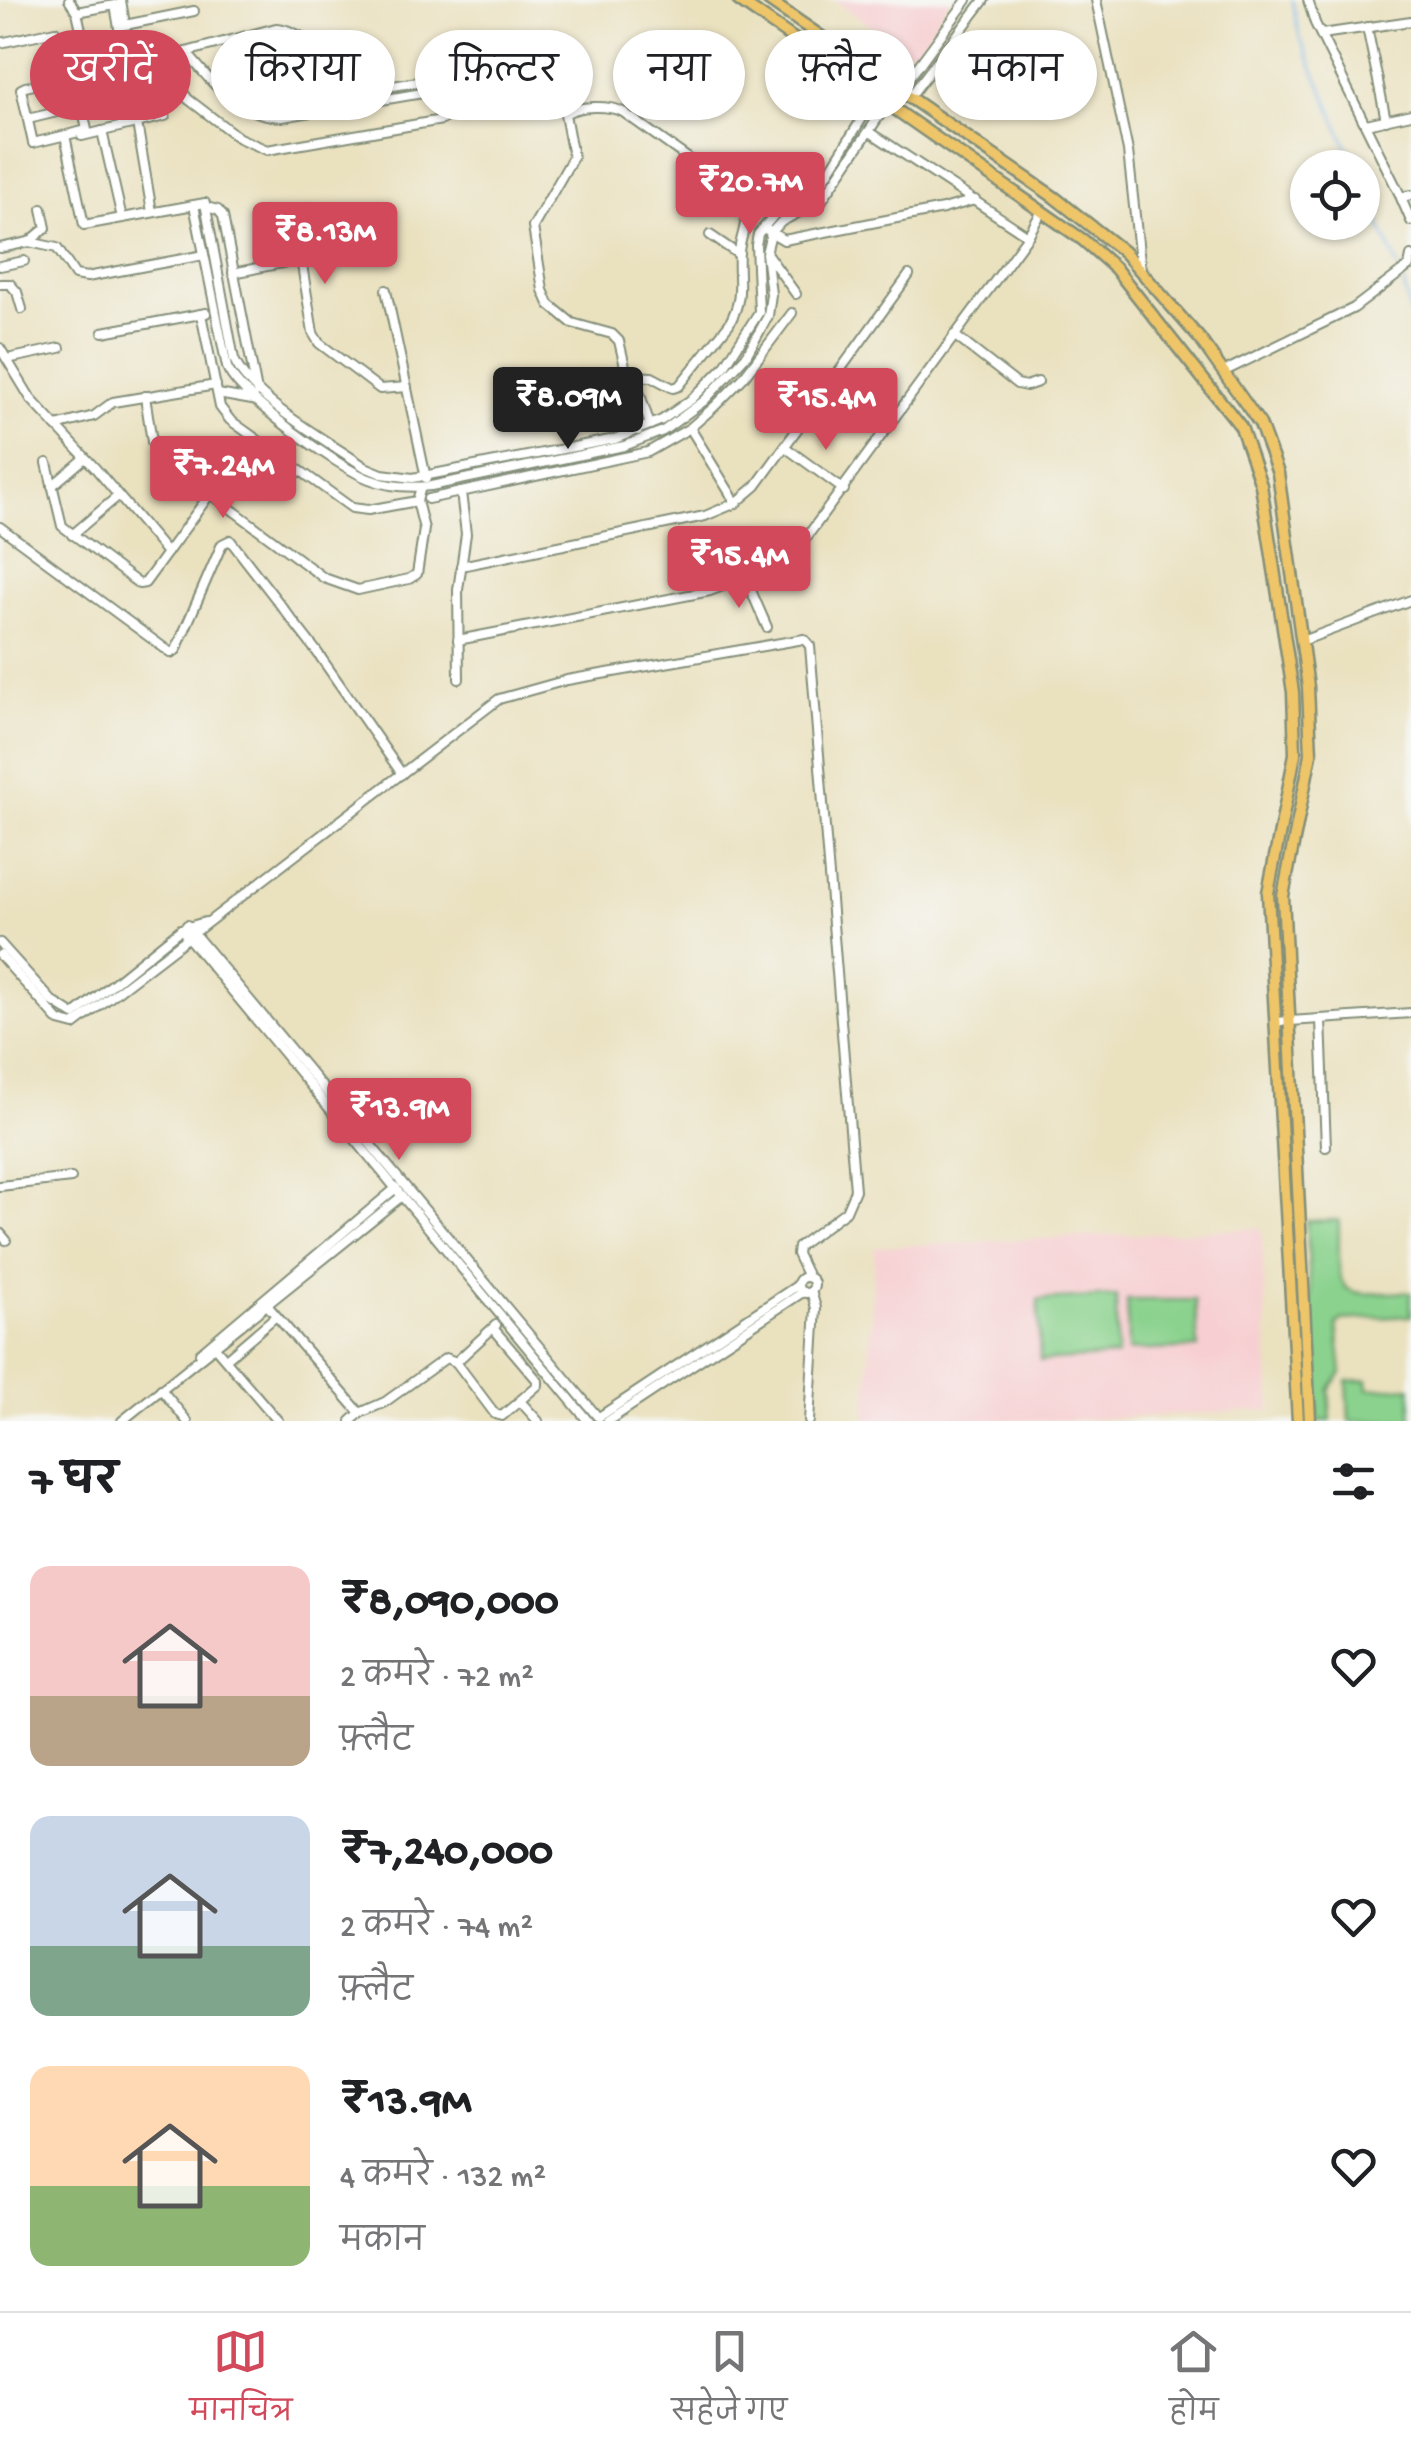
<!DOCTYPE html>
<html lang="hi">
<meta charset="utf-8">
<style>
body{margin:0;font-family:"Gochi Hand","Playpen Sans Deva",sans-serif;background:#f6f6f6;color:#202124;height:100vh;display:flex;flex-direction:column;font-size:38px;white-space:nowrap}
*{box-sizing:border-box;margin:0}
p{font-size:32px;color:#757577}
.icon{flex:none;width:55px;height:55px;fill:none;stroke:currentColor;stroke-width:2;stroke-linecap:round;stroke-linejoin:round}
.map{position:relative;height:1421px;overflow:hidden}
.drawer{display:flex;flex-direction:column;background:#fff;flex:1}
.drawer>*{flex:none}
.guide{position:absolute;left:30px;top:30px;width:1352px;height:90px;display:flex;gap:20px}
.fabs{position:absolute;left:1290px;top:150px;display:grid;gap:20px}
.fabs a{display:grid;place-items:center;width:90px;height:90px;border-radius:50%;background:#fff;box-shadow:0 2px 8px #0004;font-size:50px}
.price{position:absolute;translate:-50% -85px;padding:0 22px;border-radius:10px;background:#d1495b;color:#fff;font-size:32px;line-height:65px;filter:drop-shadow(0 2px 5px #0008)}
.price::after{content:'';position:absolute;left:50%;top:60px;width:30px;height:22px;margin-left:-15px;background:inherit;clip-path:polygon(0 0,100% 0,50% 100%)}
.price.on{background:#222;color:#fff}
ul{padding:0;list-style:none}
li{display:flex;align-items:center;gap:30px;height:250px;padding:0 30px}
li span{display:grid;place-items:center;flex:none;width:280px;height:200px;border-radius:20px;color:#555}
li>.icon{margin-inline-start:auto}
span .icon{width:120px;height:120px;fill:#fffc;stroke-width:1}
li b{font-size:42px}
h2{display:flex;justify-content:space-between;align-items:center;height:120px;padding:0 30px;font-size:42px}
.pill{padding:0 35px;border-radius:45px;background:#fff;box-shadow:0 2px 8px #0004;font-size:35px;line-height:90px}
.pill.on{background:#d1495b;color:#fff}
.dock{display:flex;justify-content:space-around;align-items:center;height:140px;border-top:2px solid #e0e0e0;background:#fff;font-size:28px;color:#757577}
.dock a{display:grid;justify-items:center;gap:5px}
.dock .on{color:#d1495b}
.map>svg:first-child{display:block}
.built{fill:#f7cfd2}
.green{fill:#8ad28d;stroke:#548860;stroke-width:2.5}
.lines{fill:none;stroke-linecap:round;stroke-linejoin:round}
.stream{stroke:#76b3e8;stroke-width:2.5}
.minor-casing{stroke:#848f7a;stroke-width:12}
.major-casing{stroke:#848f7a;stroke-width:15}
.minor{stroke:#fff;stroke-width:8}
.major{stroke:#eec569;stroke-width:10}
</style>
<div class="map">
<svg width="1411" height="1421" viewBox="0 0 1411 1421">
<rect width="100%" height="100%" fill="#f6f6f2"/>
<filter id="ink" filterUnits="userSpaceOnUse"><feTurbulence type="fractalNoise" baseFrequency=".01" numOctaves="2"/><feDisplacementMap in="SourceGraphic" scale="20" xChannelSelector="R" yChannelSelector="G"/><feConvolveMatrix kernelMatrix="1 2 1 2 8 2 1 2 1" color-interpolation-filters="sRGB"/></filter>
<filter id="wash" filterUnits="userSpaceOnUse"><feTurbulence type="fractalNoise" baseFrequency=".0048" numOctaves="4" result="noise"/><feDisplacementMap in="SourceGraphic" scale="40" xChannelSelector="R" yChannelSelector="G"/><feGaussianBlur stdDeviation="2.25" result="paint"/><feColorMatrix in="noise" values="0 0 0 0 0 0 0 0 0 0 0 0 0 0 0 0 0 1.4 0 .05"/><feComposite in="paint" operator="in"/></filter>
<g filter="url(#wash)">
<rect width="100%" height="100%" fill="#eae1bf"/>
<g class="built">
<polygon points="834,0 951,0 914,55"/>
<polygon points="1261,1228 1271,1410 1048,1421 866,1421 875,1247"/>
</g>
<g class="green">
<path d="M1339,1220C1339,1298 1332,1296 1411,1292V1316L1341,1320L1337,1325L1342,1373L1329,1389L1331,1421H1318L1306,1221Z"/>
<polygon points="1116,1296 1117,1356 1040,1361 1038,1300"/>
<polygon points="1127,1300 1195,1300 1198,1348 1128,1351"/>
<polygon points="1367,1380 1368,1389 1411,1387 1411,1421 1349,1421 1347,1381"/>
</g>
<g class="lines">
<g class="stream">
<polyline points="1292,0 1299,35 1356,168"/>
<polyline points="1362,183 1399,269"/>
<polyline points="1402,277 1411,318"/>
</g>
</g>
</g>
<g filter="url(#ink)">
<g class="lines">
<g class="minor-casing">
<g id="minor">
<polyline points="69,0 77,12 90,70"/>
<polyline points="121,0 125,25 194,11"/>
<polyline points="1096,0 1128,151 1141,271"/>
<polyline points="1308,0 1315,23 1401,197 1411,195"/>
<polyline points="77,12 115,5 125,63"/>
<polyline points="1367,27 1386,120"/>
<polyline points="1322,34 1411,21"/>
<polyline points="0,43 55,31"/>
<path d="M186,52C214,85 236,115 282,117L440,90"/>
<path d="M166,56L175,82L188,99L239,138L267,150L442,120C452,108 436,92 441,78L550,60L553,76L550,80L444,102"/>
<circle cx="337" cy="89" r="9"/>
<polyline points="899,92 967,0"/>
<polyline points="345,94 441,78"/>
<polyline points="909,98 984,0"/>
<path d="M28,119L82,106L87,130L33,143L21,89L25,87L186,52L276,28C290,28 329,50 336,63C337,66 340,78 340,81"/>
<polyline points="137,123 152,212"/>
<polyline points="1366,124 1411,114"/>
<polyline points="102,131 122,218"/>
<polyline points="870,132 1028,236"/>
<polyline points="82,136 165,116"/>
<path d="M66,140L84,225L205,203L234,359C251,400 327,440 365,467L382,474L413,478L615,439L662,420L692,399L724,367L759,312L756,245L758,234L776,213L815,194L876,96"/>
<polyline points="1401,198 1411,221"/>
<path d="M194,205L227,367C238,396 338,467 369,479C389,487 410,488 431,486L624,446L663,431L704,401L746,356L768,316L771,294L766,253L771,233L781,222L822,200L888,103"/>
<polyline points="206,207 218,210 223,216 257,392"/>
<polyline points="767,230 784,240 943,209 975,200"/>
<polyline points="710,235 738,254"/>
<polyline points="29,242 46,228 42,209"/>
<polyline points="0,248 29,242 57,248 75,275 87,277 204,255"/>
<polyline points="767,254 796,294"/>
<polyline points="0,266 24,261"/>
<polyline points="233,273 297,260 302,265 313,333 319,343 380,389 407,387"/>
<polyline points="0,284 10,284 17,292 22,309"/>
<polyline points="386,290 426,478"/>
<polyline points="201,314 220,407 230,420 352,508 368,510 417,501"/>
<polyline points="103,332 206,313"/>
<polyline points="954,335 1017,384 1026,386 1038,382"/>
<polyline points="0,348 31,399 96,469 167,553"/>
<polyline points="7,359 60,348"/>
<polyline points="1223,372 1354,308 1409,266 1411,256"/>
<path d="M628,376L652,377L673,388L679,386L729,324C745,296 737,281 739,252C740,239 747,225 746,212C745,202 741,197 734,191L623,112C609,105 578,105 565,114L573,157L533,227L543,290L549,304L572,323L612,334L619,341L628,379L626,391L638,431"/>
<polyline points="628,379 638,388 650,425"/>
<polyline points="218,394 252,400"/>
<polyline points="145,396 152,442 164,459 324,578 358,590 409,579 417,574 424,529 417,501 421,487"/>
<polyline points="56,426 94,416 113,402 216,385"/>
<polyline points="690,428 736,503"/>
<polyline points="785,447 844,490"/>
<polyline points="47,463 62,526 139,584 145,583 210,494"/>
<polyline points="52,486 85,458"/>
<polyline points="428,499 648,452 690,428 714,407 743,378 792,313"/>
<polyline points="0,527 171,653 176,650 222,544 230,540 317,652 402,774"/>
<polyline points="72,535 118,496"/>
<polyline points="461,566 705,516 736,503 756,486 909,275"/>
<polyline points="746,579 767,627"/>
<polyline points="458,640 710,591 763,571 785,559 806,538 1028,236 1042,211"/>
<polyline points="1302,641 1411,600"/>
<polyline points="459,679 458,590 466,534 461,492"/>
<polyline points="187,925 597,1416"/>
<polyline points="181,929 588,1421"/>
<polyline points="0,943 52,1001 74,1015 181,929 205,922"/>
<polyline points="0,955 59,1021 74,1025 499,699 567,680 804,639 810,646 855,1190 846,1211 798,1247 797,1254 808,1277"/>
<polyline points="1321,1020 1326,1147"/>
<polyline points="1275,1022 1411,1013"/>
<polyline points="0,1186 71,1178"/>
<polyline points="0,1233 6,1240"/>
<circle cx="806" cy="1285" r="8"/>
<polyline points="267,1305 360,1413 351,1421"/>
<polyline points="213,1345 278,1421"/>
<polyline points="200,1353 396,1188"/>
<polyline points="226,1359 276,1316"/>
<polyline points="456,1362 496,1325"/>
<polyline points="161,1389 187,1421"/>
<polyline points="520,1401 538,1421"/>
<polyline points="360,1413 385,1402 446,1358 456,1362 495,1414 502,1416 538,1385 538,1381 493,1328"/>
<polyline points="599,1417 798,1285"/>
<polyline points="122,1421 402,1196"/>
<polyline points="608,1421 803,1292"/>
<polyline points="809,1421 816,1308 811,1291"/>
</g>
</g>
<g class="major-casing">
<g id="major">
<polyline points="738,0 1083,240 1115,268 1241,427 1261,485 1293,692 1295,754 1268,893 1298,1421"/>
<polyline points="768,0 1054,197 1124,252 1200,339 1260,424 1278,473 1308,687 1311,754 1283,896 1310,1421"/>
</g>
</g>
<use href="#minor" class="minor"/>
<use href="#major" class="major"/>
</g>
</g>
</svg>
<div class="fabs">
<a><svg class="icon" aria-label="locate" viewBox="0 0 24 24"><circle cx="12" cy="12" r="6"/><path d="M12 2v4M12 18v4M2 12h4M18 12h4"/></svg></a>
</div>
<b class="price" style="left:750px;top:237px">₹20.7M</b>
<b class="price" style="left:325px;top:287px">₹8.13M</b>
<b class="price on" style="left:568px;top:452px">₹8.09M</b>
<b class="price" style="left:826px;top:453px">₹15.4M</b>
<b class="price" style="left:223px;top:521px">₹7.24M</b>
<b class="price" style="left:739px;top:611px">₹15.4M</b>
<b class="price" style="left:399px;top:1163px">₹13.9M</b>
<div class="guide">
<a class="pill on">खरीदें</a>
<a class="pill">किराया</a>
<a class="pill">फ़िल्टर</a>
<a class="pill">नया</a>
<a class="pill">फ़्लैट</a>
<a class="pill">मकान</a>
</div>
</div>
<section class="drawer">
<h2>7 घर<svg class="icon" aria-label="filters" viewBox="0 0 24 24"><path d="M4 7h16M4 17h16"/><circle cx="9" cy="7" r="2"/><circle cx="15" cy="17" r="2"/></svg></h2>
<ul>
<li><span style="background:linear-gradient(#f6c9c9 65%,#b9a48a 0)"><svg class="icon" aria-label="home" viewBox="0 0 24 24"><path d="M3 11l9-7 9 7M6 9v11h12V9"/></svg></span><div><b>₹8,090,000</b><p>2 कमरे · 72 m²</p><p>फ़्लैट</p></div><svg class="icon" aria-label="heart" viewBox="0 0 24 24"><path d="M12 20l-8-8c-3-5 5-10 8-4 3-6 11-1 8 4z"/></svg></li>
<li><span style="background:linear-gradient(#c9d6e8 65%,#7fa58c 0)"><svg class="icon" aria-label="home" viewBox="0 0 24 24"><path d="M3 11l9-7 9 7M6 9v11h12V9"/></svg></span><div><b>₹7,240,000</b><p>2 कमरे · 74 m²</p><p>फ़्लैट</p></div><svg class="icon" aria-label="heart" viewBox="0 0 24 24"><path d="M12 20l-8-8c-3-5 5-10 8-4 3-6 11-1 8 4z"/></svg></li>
<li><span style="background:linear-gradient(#ffd9b3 60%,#8fb573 0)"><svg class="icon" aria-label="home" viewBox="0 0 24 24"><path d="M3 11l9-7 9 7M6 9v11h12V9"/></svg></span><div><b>₹13.9M</b><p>4 कमरे · 132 m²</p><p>मकान</p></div><svg class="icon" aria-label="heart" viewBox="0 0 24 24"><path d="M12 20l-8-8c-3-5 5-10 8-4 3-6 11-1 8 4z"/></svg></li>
</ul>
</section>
<nav class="dock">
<a class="on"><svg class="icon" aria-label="map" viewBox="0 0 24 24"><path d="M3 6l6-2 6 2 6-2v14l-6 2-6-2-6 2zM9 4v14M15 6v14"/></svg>मानचित्र</a>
<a><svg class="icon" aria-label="saved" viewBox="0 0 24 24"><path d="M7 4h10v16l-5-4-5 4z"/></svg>सहेजे गए</a>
<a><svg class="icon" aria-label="home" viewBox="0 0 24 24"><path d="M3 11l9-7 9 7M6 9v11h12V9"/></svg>होम</a>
</nav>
